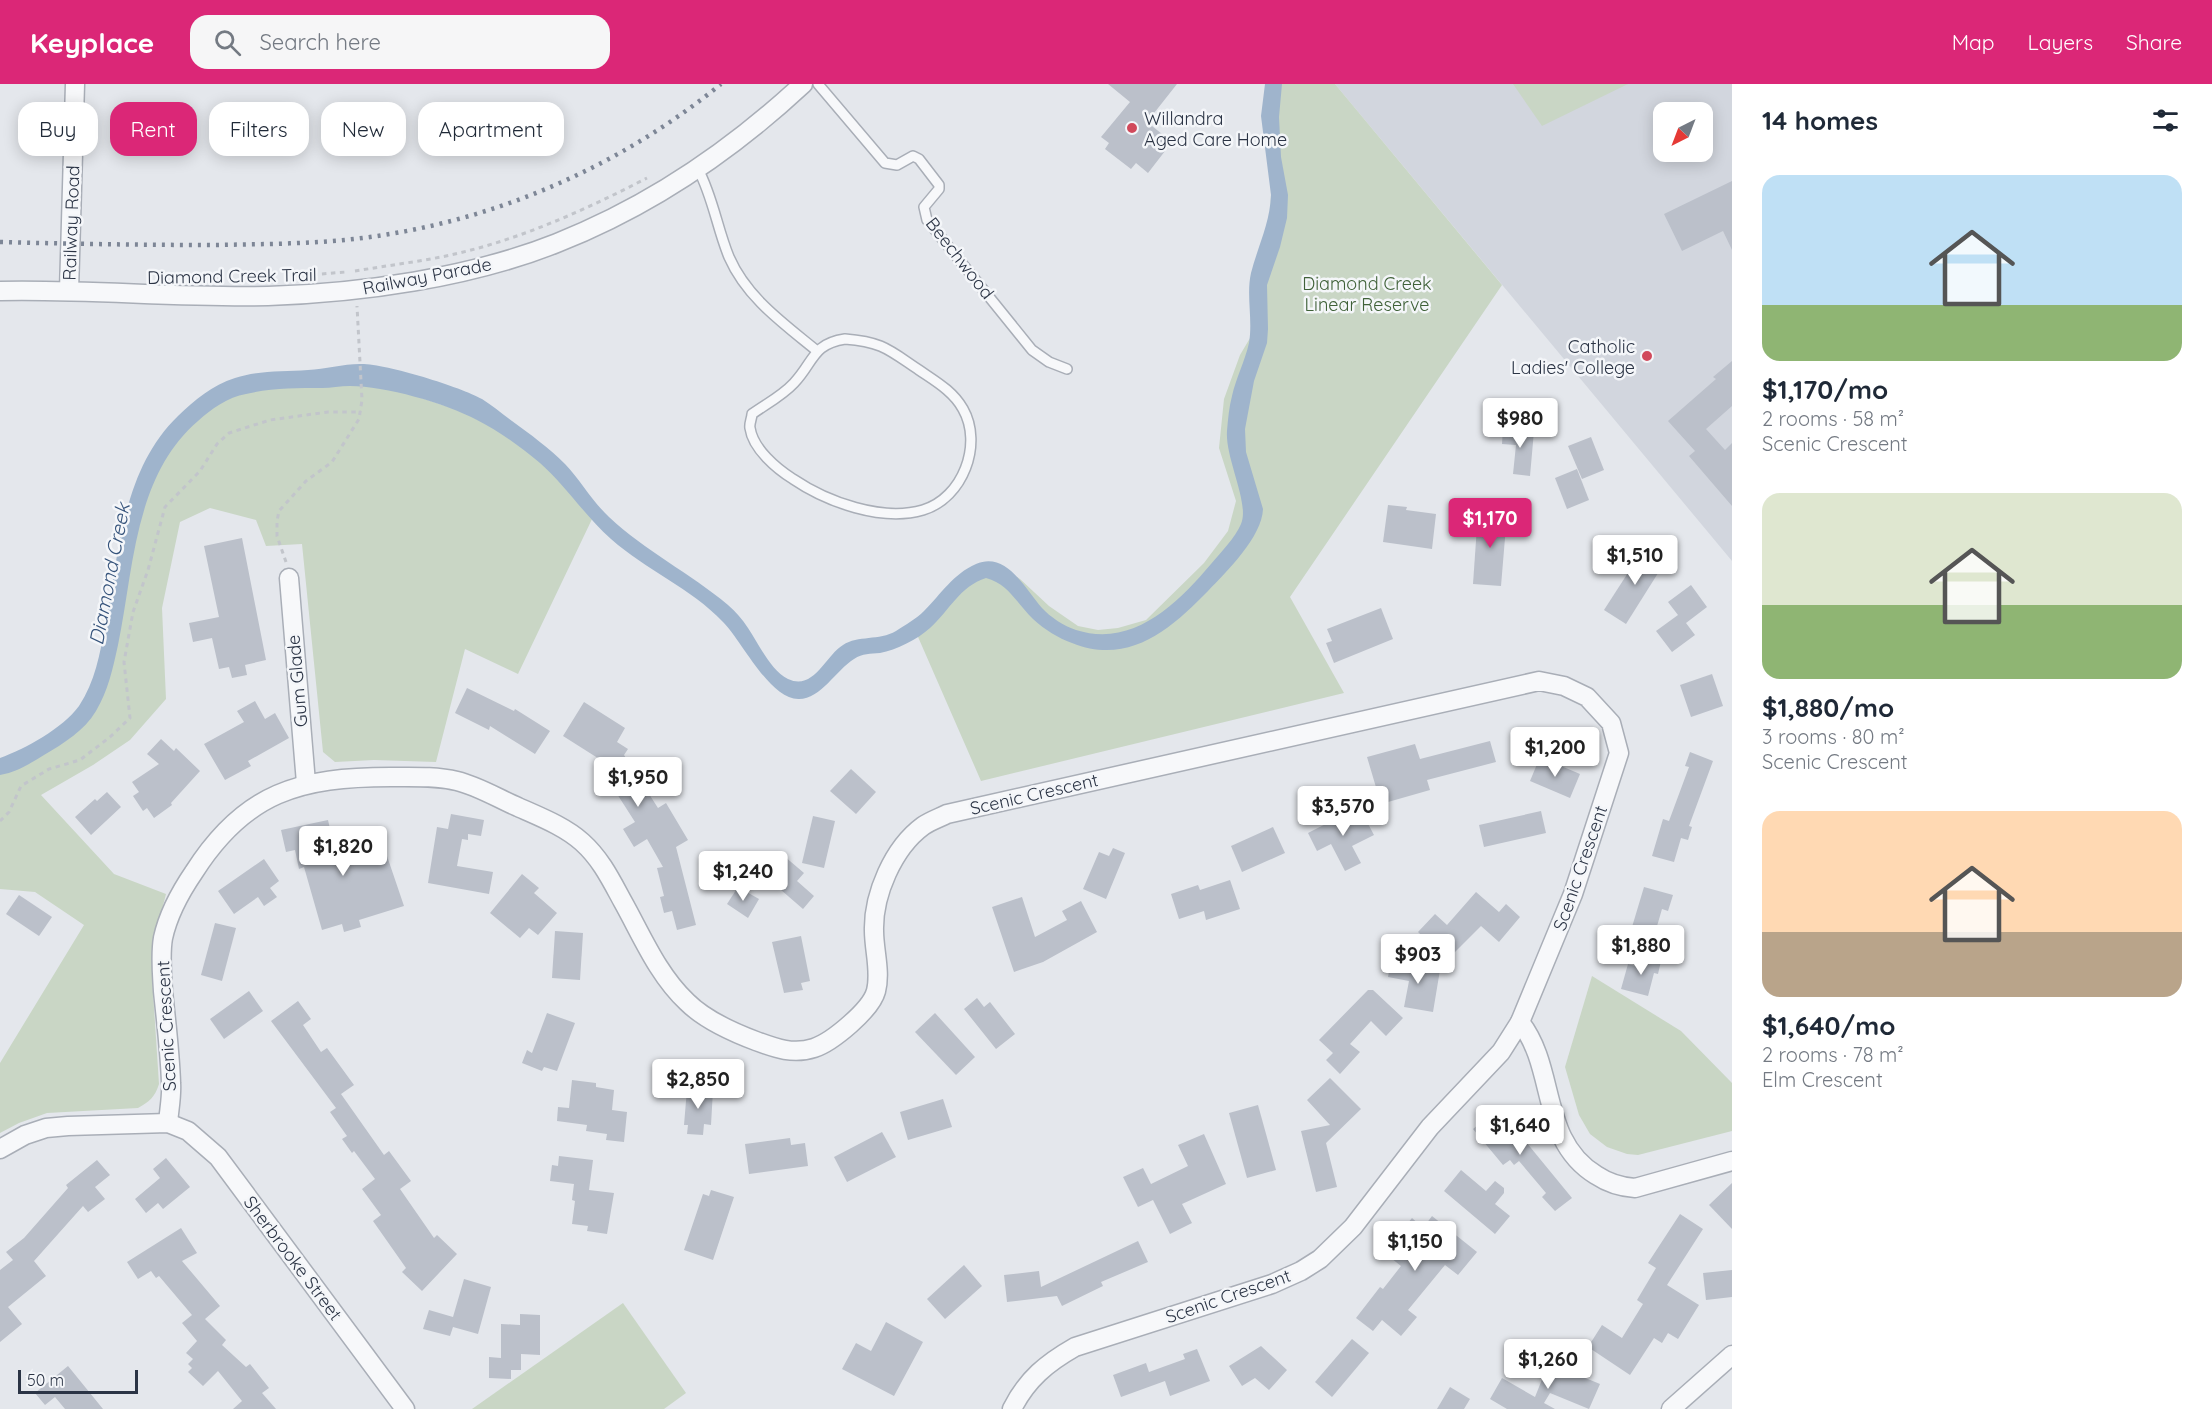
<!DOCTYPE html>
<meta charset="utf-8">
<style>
body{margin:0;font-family:Quicksand,sans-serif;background:#f6f6f7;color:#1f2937;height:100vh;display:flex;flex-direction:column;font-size:22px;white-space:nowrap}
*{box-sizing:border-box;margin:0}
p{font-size:20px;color:#747a83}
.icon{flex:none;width:33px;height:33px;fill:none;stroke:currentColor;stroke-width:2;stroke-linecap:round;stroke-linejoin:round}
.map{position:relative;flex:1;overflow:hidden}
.side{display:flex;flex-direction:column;background:#fff;width:480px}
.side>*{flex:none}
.top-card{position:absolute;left:18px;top:18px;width:570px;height:54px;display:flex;gap:12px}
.needle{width:39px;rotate:222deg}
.buttons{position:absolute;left:1653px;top:18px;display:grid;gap:12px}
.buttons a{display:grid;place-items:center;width:60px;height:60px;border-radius:12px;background:#fff;box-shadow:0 3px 15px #0003;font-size:30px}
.scale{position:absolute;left:18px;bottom:15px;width:120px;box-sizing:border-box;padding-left:6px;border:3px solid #2b3445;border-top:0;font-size:16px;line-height:21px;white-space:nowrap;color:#2b3445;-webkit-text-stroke:4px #f4f6f9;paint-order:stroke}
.price{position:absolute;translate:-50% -51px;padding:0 14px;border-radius:6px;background:#fff;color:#222;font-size:20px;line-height:39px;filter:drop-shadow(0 2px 3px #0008)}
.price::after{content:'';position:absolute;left:50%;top:36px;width:18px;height:14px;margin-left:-9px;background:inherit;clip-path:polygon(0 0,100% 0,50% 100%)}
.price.current{background:#db2777;color:#fff}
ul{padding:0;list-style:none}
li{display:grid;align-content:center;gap:12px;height:318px;padding:0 30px}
li span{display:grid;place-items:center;height:186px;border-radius:18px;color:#555}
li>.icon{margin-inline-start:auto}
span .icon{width:108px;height:108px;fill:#fffc;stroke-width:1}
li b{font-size:26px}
h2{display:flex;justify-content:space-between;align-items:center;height:72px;padding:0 30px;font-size:26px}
.pill{padding:0 21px;border-radius:18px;background:#fff;box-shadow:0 3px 15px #0003;font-size:21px;line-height:54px}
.pill.current{background:#db2777;color:#fff}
header{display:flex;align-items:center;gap:36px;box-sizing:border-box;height:84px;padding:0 30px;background:#db2777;color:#fff}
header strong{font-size:28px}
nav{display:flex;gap:33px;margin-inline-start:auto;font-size:21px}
.search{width:420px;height:54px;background:#f6f6f7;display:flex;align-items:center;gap:15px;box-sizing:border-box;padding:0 21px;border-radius:18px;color:#747a83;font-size:22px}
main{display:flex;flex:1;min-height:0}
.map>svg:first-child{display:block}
.built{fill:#d2d6de;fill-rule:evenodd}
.green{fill:#c9d6c5}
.water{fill:#9fb4cc}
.building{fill:#bbc0ca}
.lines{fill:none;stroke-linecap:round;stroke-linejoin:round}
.service-casing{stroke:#a9aeb7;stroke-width:12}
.minor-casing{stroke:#a9aeb7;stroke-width:21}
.path{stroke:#c2c5cb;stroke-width:3;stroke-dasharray:4.5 4.5;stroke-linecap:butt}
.service{stroke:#f7f8fa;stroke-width:9}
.minor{stroke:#f7f8fa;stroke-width:18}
.rail{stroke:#7d8696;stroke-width:4.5;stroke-dasharray:3 6;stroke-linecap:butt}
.poi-dot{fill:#d1495b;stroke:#f4f6f9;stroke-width:2}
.labels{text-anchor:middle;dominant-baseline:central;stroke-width:5;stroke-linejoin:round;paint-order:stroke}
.poi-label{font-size:18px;fill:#2b3445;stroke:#f4f6f9;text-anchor:start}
.street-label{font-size:18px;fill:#2b3445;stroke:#f4f6f9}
.park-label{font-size:18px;fill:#3f6138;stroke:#f4f6f9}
.water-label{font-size:20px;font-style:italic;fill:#34527a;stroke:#f4f6f9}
</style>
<header>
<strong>Keyplace</strong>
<div class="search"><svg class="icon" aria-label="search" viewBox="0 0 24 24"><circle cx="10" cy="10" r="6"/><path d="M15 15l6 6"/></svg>Search here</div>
<nav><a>Map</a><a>Layers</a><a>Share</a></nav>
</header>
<main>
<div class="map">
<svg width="1732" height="1325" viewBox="0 0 1732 1325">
<rect width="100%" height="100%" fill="#e4e7ec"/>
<path class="built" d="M1335,0H1732V477ZM1664,28H1702V68H1664Z"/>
<g class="green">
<polygon points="1275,0 1335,0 1502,201 1290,513 1344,609 981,697 915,546 954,501 1004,484 1020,495 1049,522 1078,542 1098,546 1118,544 1146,536 1204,479 1228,447 1236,417 1219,364 1224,315 1240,271 1256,244 1269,165"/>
<polygon points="1513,0 1628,0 1542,42"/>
<path d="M349,290L509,343L593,433L518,590L465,565L436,678L374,676L335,678L323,668L302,460L266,462L256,436L210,424L180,438L162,524L166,615L130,656L93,681L41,711L114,790L166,810L155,853L152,893L159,1000C155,1013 149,1018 138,1024L47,1029L19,1039L0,1049V979L84,841L35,808L0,805V679L86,631L128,449L171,352L232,303Z"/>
<polygon points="1592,892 1681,947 1732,999 1732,1047 1638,1071 1627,1070 1607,1063 1590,1050 1579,1031 1565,983"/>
<polygon points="623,1219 686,1309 664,1325 472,1325"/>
</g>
<path class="water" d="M1265,0H1282L1279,33L1281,73L1288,111L1287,134L1280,163L1267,201L1268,245L1267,259L1254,297L1245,345L1246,368L1263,425C1262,453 1227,487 1208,507C1171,545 1129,582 1072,559C1058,554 1045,546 1033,535C1017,520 1009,500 986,494C960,502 949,527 930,544C918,555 896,566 880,569C870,570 863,569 854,575C836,586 821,615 799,615C770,616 742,557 723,538C691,504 646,486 611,455C585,432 566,402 540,379C521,363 499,347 477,336C445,319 385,302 350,302C340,302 331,304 322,304C296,304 271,304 246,310C228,313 211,325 198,337C134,392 134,484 118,561C113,584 108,607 96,627C84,647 64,659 44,671C29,680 17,688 0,691V674C25,665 63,644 79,622C95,598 100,570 105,542C119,470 122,386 178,332C195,316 212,301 235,294C259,286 283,288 308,286C325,285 343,280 360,280C384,279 461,303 482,315C492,321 502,330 512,337C530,350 549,364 565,380C581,397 592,417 609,433C645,467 690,489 728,521C736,528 742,535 748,544C759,560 770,586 788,595C814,607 825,572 843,561C858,551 879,557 896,547C905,541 916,535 924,527C941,510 953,490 976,480C1007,467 1025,505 1042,524C1050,533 1064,542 1076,546C1133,564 1177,520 1211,480C1221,468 1235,454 1241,440C1250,420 1225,374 1227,347C1228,335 1229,323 1232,312C1236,294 1245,277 1249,259C1253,236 1246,211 1251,189C1258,162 1270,139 1271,111L1261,32Z"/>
<g class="building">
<polygon points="1108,0 1177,0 1147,38 1172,58 1148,89 1136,79 1131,85 1105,65 1109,59 1101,53 1130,18"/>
<polygon points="385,19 389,40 357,45 354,24"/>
<polygon points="1732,97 1732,166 1723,147 1682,167 1664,130"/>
<polygon points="1732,277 1732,322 1706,345 1725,366 1732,359 1732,422 1689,372 1695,367 1668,337 1716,295 1713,293"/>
<polygon points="1503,344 1534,347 1530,392 1513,390 1516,361 1502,360"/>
<polygon points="1591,353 1604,386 1582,395 1568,362"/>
<polygon points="1577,385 1589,416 1567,425 1555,394"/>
<polygon points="1388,421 1407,423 1406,426 1436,430 1432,465 1383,458"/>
<polygon points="1478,428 1507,430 1501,502 1473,500"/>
<polygon points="242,454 266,576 245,581 247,591 232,594 229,583 219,585 212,554 193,558 189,539 219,533 204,462"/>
<polygon points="1644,464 1665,478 1626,540 1604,526"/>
<polygon points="1691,501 1707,523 1686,539 1695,551 1672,568 1656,547 1678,531 1668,518"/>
<polygon points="1381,524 1393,555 1334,579 1326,559 1332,557 1327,545"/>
<polygon points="1712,590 1723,622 1691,633 1680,601"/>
<polygon points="467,604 514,627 515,625 550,647 535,670 490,642 489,646 455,629"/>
<polygon points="255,617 265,635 275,629 289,654 248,677 251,682 225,696 204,660 244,638 237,627"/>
<polygon points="584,618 625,644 617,658 628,665 624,671 658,724 666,719 688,756 676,763 696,841 677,846 672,827 664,829 660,813 664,812 657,784 663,783 647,755 634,763 623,745 635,738 610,699 623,690 563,652"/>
<polygon points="161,655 174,667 176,664 200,687 171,719 172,721 154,734 147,724 143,727 133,712 139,708 132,698 159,680 147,670"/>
<polygon points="1490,657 1496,678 1427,696 1430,706 1381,720 1367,673 1415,660 1420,675"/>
<polygon points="1690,668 1713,677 1689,742 1692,743 1688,756 1681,754 1674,778 1652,772 1663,735 1669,737 1689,683 1685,682"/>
<polygon points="1540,673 1580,690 1570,714 1530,697"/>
<polygon points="851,685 876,708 856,730 830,707"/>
<polygon points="107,708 121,723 91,751 75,733 95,715 97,717"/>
<polygon points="1359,723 1374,751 1352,762 1361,779 1345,787 1331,760 1317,767 1308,749"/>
<polygon points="1541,727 1546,749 1484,763 1479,741"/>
<polygon points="451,730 484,736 481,752 468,750 468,756 462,755 457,782 493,788 489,810 428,799 437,743 448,745"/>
<polygon points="813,732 835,737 824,784 802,779"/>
<polygon points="328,736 336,771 374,759 379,775 387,772 404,822 359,836 361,843 344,848 342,840 322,846 304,783 299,785 295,766 286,768 281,746"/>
<polygon points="1273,743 1285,769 1242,788 1231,762"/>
<polygon points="1113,764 1125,769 1106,815 1083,805 1099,768 1109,772"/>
<polygon points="784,772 804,789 797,797 814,812 803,825 766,793"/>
<polygon points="264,775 279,797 270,804 277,813 264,822 258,813 234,830 218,807"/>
<polygon points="522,790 539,804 534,809 557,829 538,851 529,844 520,854 490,829"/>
<polygon points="1230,796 1240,825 1206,836 1204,827 1179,835 1171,810 1198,801 1200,806"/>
<polygon points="738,803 759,815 748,834 727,820"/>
<polygon points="1644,803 1673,811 1668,827 1662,825 1655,849 1632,843"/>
<polygon points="1476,808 1499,828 1506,820 1520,833 1499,858 1481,842 1447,876 1418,848 1435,830 1447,841"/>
<polygon points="19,811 52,833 39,852 6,830"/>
<polygon points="1022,813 1035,853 1067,836 1062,827 1081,817 1097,848 1043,878 1014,888 992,823"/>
<polygon points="215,839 236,844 222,897 201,891"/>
<polygon points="555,847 583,849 580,896 552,894"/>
<polygon points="801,852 810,897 801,899 803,906 784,909 772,858"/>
<polygon points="1639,872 1661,877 1658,890 1654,889 1648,912 1621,905 1628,880 1636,882"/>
<polygon points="1391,878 1440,886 1433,928 1404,923 1409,897 1388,893"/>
<polygon points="1368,906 1373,906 1403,934 1386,952 1371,937 1350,960 1360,968 1340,990 1326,976 1333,969 1319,956"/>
<polygon points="249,907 263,927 224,955 210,935"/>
<polygon points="977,914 984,923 990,918 1015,950 996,965 964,925"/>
<polygon points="298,917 311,935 303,941 321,968 327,964 354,1001 341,1010 384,1071 389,1067 411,1097 400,1105 434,1154 437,1151 457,1170 422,1207 402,1188 406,1184 373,1137 381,1131 362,1105 375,1095 354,1067 352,1069 342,1055 347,1052 330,1028 336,1024 271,937"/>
<polygon points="547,929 575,939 557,987 544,983 542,987 522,979 527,966 532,969"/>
<polygon points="935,929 975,973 956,991 915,948"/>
<polygon points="1330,994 1361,1025 1326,1059 1337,1103 1316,1108 1301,1047 1330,1041 1307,1016"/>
<polygon points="572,996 596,999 596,1003 614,1006 612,1026 627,1028 624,1058 606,1056 607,1050 586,1047 587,1041 557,1037 558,1023 569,1024"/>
<polygon points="687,1005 713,1006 711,1041 704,1040 703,1051 687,1050 688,1041 684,1041"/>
<polygon points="943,1015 952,1043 908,1056 900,1028"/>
<polygon points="1258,1021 1276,1086 1247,1094 1229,1029"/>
<polygon points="1498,1024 1572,1114 1555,1127 1542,1113 1546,1109 1519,1077 1514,1081 1510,1076 1503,1081 1473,1045"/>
<polygon points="882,1048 896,1073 847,1098 834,1073"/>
<polygon points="1204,1050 1226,1100 1182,1120 1192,1139 1170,1150 1153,1116 1138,1123 1123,1093 1143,1084 1151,1100 1188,1082 1178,1061"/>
<polygon points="790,1054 791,1061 805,1059 808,1082 749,1090 745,1060"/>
<polygon points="559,1072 593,1076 589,1106 614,1109 607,1150 587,1147 588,1142 572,1140 575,1117 572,1116 574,1100 550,1097 552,1081 558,1082"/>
<polygon points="166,1074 190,1103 163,1125 158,1119 146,1129 135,1115 160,1094 153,1085"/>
<polygon points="97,1076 110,1091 95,1103 105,1115 88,1128 83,1122 34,1177 46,1192 8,1223 22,1240 0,1258 0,1186 13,1176 6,1168 24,1154 68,1104 66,1101"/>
<polygon points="1461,1086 1486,1107 1495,1097 1504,1104 1504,1109 1495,1120 1510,1132 1495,1150 1444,1107"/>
<polygon points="1732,1099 1732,1145 1709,1121"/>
<polygon points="711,1106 734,1113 713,1176 684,1166 703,1110 709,1112"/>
<polygon points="1680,1130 1703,1145 1667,1201 1699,1221 1678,1255 1668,1249 1662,1259 1654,1254 1630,1291 1588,1263 1602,1241 1622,1254 1643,1220 1637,1216 1656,1184 1648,1179"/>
<polygon points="1432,1132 1477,1168 1458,1191 1445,1181 1408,1226 1417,1233 1401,1252 1382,1236 1373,1247 1356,1234 1380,1203 1383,1205 1401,1182 1386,1170 1405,1147 1403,1145 1412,1134 1423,1144"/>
<polygon points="181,1144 197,1169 182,1177 220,1222 205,1235 226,1256 222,1261 246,1283 250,1280 269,1304 262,1309 276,1325 233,1325 242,1317 218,1287 203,1302 188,1288 192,1284 188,1280 193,1275 186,1269 197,1257 182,1239 192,1231 159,1192 156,1194 151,1187 138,1195 127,1178"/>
<polygon points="1138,1157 1148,1178 1101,1198 1103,1202 1062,1222 1057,1212 1007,1218 1004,1191 1039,1187 1041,1203"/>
<polygon points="964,1181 982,1202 945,1235 927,1215"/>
<polygon points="1732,1186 1732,1213 1706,1216 1703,1189"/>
<polygon points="464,1195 491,1203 478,1250 453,1243 450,1252 423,1245 429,1226 453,1233"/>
<polygon points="520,1230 540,1231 540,1271 521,1270 521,1286 511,1286 511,1295 489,1294 489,1273 501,1274 501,1240 520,1241"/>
<polygon points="886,1238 923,1258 894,1312 842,1285 856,1259 871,1267"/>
<polygon points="1352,1255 1369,1269 1332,1313 1315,1298"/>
<polygon points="1261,1262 1287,1286 1269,1306 1255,1294 1242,1302 1229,1282"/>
<polygon points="1197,1265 1210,1297 1170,1312 1165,1297 1121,1313 1113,1291 1146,1279 1149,1288 1185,1275 1183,1270"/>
<polygon points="1551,1273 1568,1280 1566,1286 1600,1300 1589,1325 1550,1309 1544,1319 1555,1325 1507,1325 1490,1315 1502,1294 1535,1313"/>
<polygon points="68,1282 103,1325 65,1325 55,1313 45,1321 35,1309"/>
<polygon points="1450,1303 1470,1315 1464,1325 1437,1325"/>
</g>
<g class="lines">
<g class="service-casing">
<g id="service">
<polyline points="818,0 885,79 897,81 913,72 919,75 939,101 939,105 924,123 927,136 1032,266 1049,278 1067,285"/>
<path d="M698,85C713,113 717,144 729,173C747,214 783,239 817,267"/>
<path d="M845,255C883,258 889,266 919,286C935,297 953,307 963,325C983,360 963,414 923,426C882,438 827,418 793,395C777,385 753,365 750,344C749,340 752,334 752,330C766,320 782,312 794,299C814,278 812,260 845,255Z"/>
</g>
</g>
<g class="minor-casing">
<g id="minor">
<path d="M0,207C89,205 178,214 268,212C361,209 469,194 557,159C648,123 731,67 803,0"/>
<polyline points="69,207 75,0"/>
<polyline points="289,494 306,699"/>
<path d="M1520,938C1557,985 1539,1056 1596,1091C1608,1099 1620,1103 1635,1104L1732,1077"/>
<path d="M168,1039C169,1026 172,1012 171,999C170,968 166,937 163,907C162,889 160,871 163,854C168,831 181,807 194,788C245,708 300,693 391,693C413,693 436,692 457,697C478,702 499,715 518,723C540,733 564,742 582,758C601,775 611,796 623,818C642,852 658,891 687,918C705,936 732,948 756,957C775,964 793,971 814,964C832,958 871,926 876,907C881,888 874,866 874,847C873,811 893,764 923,742C930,737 939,734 947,730L1539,597L1564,602L1587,613L1611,639L1619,669L1573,810L1520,938L1501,968L1430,1043L1353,1143L1320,1175L1301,1187L1272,1200L1075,1263C1047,1279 1027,1295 1012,1325"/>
<polyline points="0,1065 25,1051 46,1044 68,1042 168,1039 188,1047 218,1073 405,1325"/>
<polyline points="1671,1325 1732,1271"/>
</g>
</g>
<g class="path">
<path d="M355,187C385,182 416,178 446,172C517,157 583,127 647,94"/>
<polyline points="295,192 346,188"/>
<polyline points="286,478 277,452 277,437 279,427 306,397 332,378 359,335 362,316 357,222"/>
<polyline points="0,737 9,728 21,702 49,685 80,676 110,653 130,634 124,578 133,528 148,486 165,423 200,387 217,360 229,349 270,336 328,328 361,328"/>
</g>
<use href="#service" class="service"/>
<use href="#minor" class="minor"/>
<path class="rail" d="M0,158C73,160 145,161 218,161C263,160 309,160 354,155C488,140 617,85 721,0"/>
</g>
<g class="poi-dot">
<circle cx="1132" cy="44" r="6"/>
<circle cx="1647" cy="272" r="6"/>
</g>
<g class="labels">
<g class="poi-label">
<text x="1144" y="34">Willandra<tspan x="1144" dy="21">Aged Care Home</tspan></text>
<text x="1635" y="262" text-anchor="end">Catholic<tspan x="1635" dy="21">Ladies' College</tspan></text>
</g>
<g class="street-label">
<text transform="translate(71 139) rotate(-88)">Railway Road</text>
<text transform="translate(960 174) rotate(52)">Beechwood</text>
<text transform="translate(232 192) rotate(-1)">Diamond Creek Trail</text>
<text transform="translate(427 192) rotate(-11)">Railway Parade</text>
<text transform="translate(297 597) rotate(-95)">Gum Glade</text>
<text transform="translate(1034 710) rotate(-13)">Scenic Crescent</text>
<text transform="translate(1580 784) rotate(-71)">Scenic Crescent</text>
<text transform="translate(166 942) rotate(-93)">Scenic Crescent</text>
<text transform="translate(293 1174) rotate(53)">Sherbrooke Street</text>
<text transform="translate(1228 1212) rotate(-19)">Scenic Crescent</text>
</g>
<g class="park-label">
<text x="1367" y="199">Diamond Creek<tspan x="1367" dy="21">Linear Reserve</tspan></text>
</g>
<g class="water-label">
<text transform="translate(109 490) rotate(-79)">Diamond Creek</text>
</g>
</g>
</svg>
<div class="buttons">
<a><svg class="needle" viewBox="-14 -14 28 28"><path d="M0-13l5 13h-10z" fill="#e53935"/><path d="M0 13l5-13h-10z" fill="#747a83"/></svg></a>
</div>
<div class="scale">50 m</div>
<b class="price" style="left:1520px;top:365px">$980</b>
<b class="price current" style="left:1490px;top:465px">$1,170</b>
<b class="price" style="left:1635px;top:502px">$1,510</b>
<b class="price" style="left:1555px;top:694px">$1,200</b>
<b class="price" style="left:638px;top:724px">$1,950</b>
<b class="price" style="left:1343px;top:753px">$3,570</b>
<b class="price" style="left:343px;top:793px">$1,820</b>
<b class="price" style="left:743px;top:818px">$1,240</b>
<b class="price" style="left:1641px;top:892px">$1,880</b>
<b class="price" style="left:1418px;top:901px">$903</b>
<b class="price" style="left:698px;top:1026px">$2,850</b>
<b class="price" style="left:1520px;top:1072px">$1,640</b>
<b class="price" style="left:1415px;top:1188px">$1,150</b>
<b class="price" style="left:1548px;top:1306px">$1,260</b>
<div class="top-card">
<a class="pill">Buy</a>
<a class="pill current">Rent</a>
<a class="pill">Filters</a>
<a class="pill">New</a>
<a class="pill">Apartment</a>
</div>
</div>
<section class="side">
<h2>14 homes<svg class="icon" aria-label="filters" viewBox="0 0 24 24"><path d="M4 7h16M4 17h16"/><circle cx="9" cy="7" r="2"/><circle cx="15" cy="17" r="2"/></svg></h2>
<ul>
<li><span style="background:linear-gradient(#bfe0f5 70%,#8fb573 0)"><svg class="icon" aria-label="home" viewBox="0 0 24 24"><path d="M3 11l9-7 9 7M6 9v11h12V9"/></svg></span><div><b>$1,170/mo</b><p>2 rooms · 58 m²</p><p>Scenic Crescent</p></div></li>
<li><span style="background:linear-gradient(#dfe7d0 60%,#8fb573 0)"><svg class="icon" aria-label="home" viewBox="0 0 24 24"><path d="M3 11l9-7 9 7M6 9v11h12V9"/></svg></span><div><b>$1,880/mo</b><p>3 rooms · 80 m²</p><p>Scenic Crescent</p></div></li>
<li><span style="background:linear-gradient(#ffd9b3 65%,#b9a48a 0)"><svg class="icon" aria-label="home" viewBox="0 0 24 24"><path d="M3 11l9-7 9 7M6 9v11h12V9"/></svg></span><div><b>$1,640/mo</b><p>2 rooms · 78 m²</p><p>Elm Crescent</p></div></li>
</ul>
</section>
</main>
